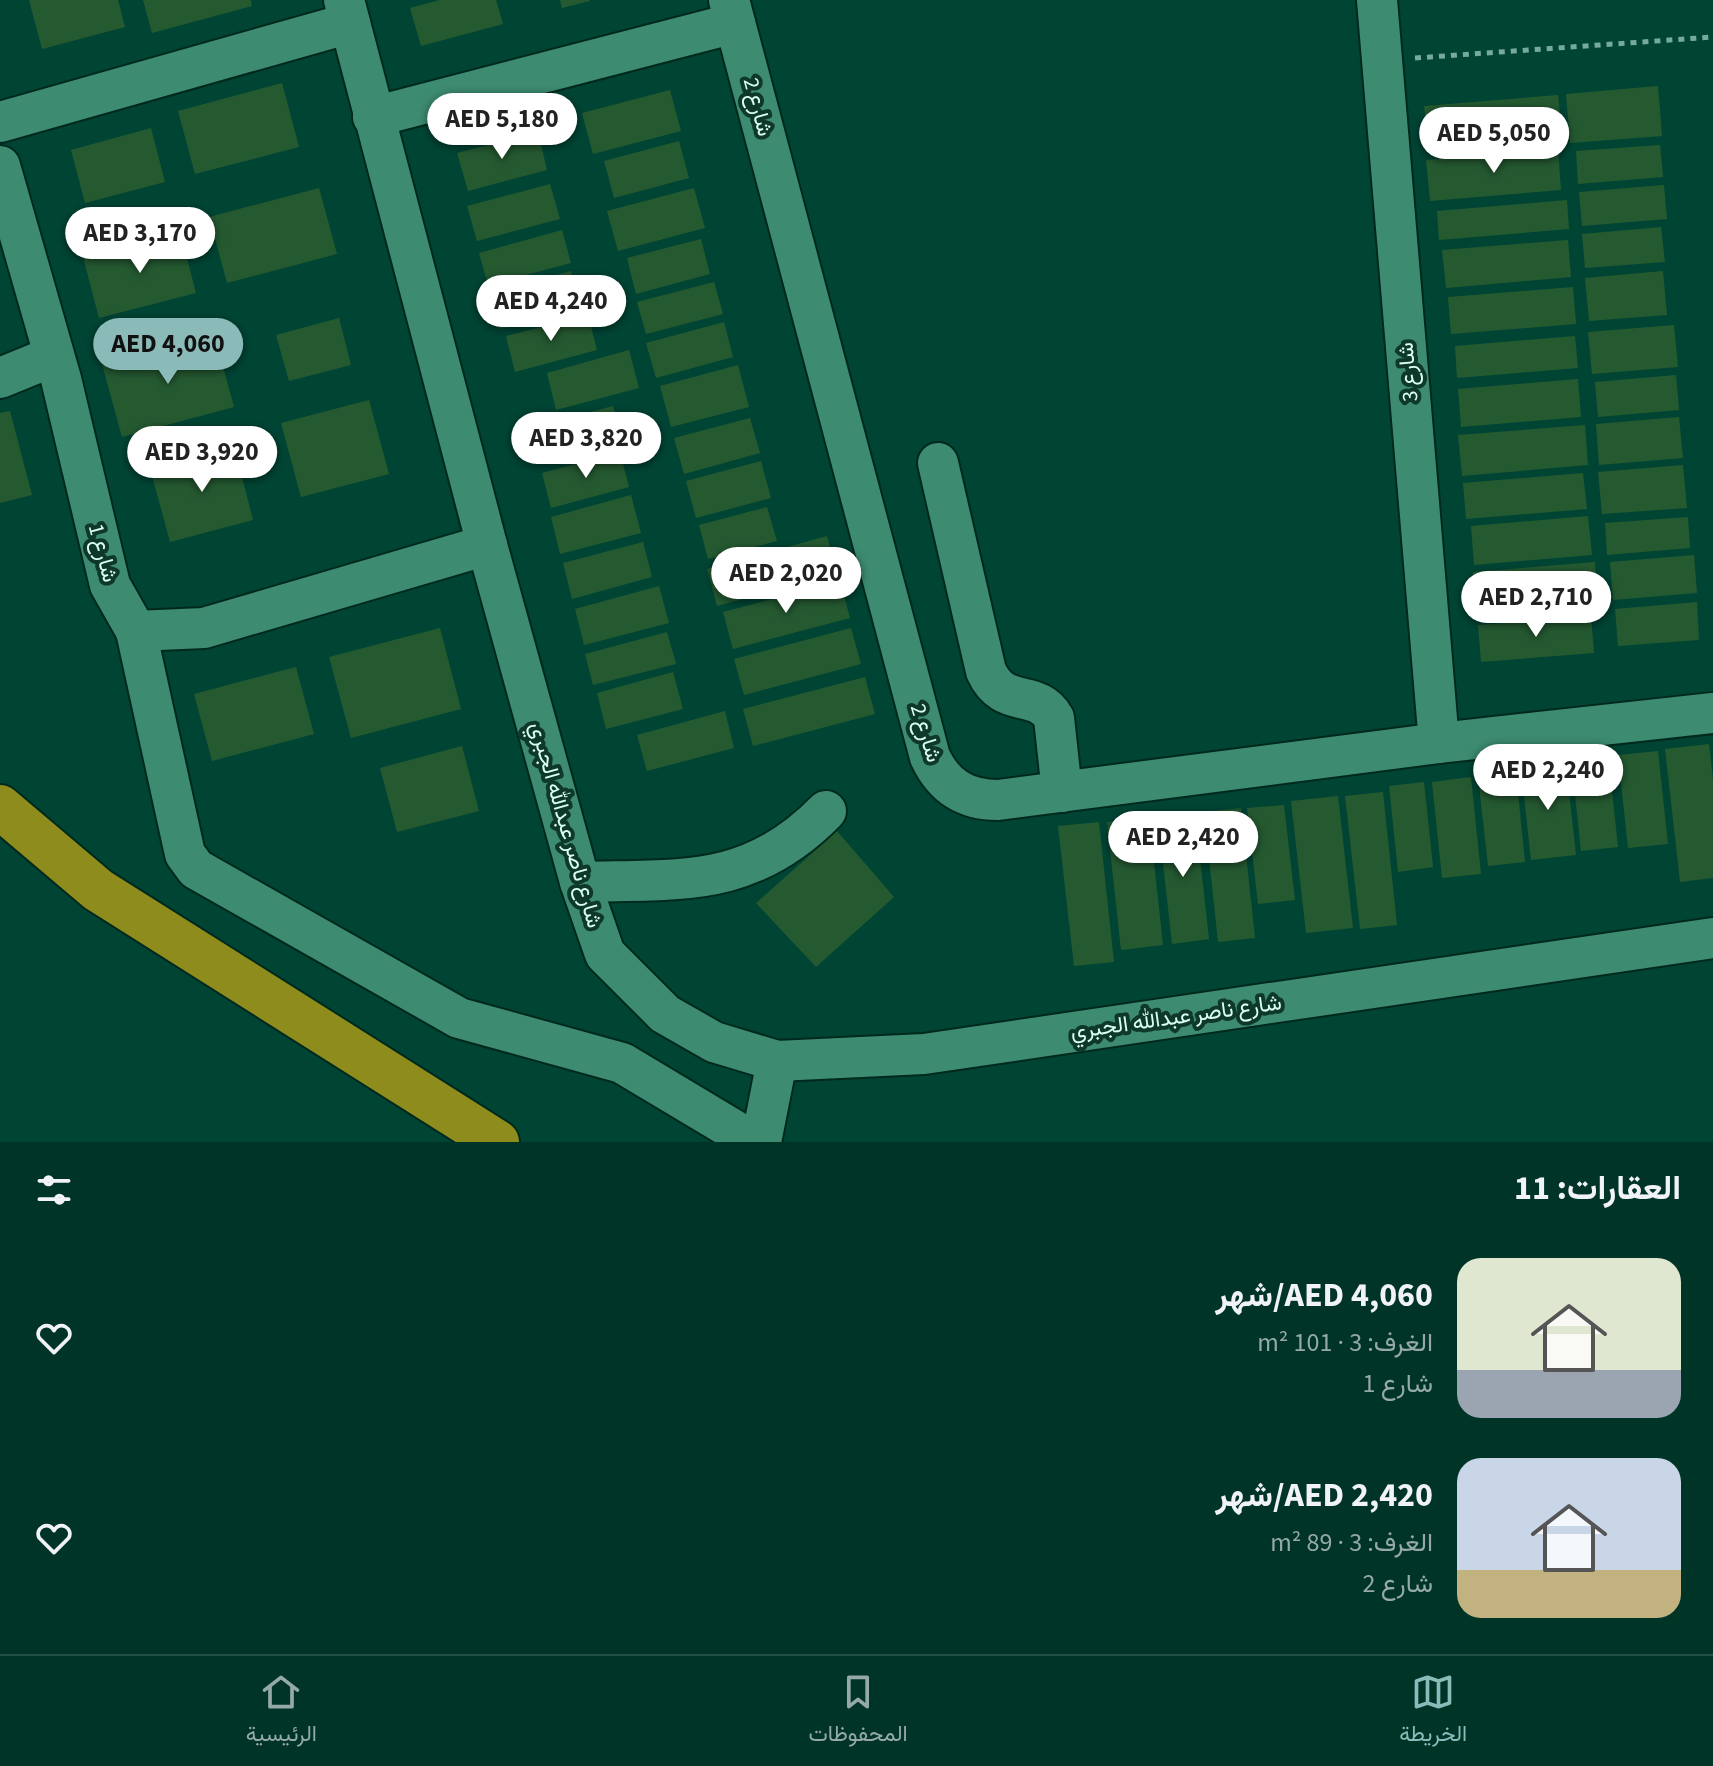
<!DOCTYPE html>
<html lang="ar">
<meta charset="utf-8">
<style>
body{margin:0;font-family:"Source Sans 3",Vazirmatn,sans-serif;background:#0a3c2f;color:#f1f3f6;direction:rtl;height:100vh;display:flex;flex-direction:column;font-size:30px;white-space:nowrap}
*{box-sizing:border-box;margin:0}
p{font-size:26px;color:#95aaa7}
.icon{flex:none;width:44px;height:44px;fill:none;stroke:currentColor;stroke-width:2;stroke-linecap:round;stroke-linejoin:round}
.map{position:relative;height:1142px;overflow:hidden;direction:ltr}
.sheet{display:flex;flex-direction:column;background:#003427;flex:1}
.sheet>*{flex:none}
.price{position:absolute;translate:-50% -68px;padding:0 18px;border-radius:28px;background:#fff;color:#222;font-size:26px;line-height:52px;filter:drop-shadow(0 2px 4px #0008)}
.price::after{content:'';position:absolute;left:50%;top:48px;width:24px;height:18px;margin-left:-12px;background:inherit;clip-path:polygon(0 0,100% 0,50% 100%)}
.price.current{background:#8bbbb9;color:#111}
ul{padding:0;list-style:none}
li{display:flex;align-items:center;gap:24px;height:200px;padding:0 32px}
li span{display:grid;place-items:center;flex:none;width:224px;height:160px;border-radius:24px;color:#555}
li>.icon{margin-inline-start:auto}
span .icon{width:96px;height:96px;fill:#fffc;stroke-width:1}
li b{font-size:34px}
h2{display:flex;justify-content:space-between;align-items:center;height:96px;padding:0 32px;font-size:34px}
.tab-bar{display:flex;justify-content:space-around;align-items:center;height:112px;border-top:2px solid #224f44;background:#003427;font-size:22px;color:#95aaa7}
.tab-bar a{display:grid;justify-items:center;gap:4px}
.tab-bar .current{color:#8bbbb9}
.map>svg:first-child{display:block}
.building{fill:#255a31}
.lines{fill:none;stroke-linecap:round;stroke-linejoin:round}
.minor-casing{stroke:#00291d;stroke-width:44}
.highway-casing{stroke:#00291d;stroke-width:48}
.path{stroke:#76aa9a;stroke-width:5;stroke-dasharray:6 6;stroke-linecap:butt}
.minor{stroke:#3d8b71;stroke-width:40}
.highway{stroke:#8d8c1c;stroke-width:44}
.labels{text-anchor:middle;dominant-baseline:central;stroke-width:8;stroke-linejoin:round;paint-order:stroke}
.street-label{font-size:22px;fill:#d9ffef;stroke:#0e382b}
</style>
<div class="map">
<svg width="1713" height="1142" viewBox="0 0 1713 1142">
<rect width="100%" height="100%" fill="#004534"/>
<g class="building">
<polygon points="29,0 118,0 125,27 42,49"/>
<polygon points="143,0 251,0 252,6 152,33"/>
<polygon points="440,0 496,0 503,24 421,46 410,8"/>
<polygon points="560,0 589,0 590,1 562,8"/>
<polygon points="282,83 299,147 195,174 178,111"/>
<polygon points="1658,86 1662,136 1570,143 1566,94"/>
<polygon points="670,90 681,131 593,154 582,113"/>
<polygon points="1558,95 1562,135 1428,146 1424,106"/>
<polygon points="151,128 165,182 85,203 71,150"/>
<polygon points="538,132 547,170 468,191 457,153"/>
<polygon points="679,141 689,178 614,198 604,161"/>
<polygon points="1660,145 1663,177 1578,184 1576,151"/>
<polygon points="1558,149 1561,190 1430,201 1426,160"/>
<polygon points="550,184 560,219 477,241 467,206"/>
<polygon points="1664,185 1667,219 1582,226 1579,192"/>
<polygon points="319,188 337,254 227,283 209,217"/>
<polygon points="694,188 705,228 618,251 607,211"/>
<polygon points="1567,200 1569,229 1439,240 1437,211"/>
<polygon points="1661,227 1665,262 1585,268 1582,234"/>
<polygon points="562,230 571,263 488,285 479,253"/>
<polygon points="180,231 196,293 99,318 83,257"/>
<polygon points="701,239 710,274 636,294 627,258"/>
<polygon points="1568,240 1571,277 1446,288 1442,250"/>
<polygon points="571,271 581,307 500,329 490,293"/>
<polygon points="1663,271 1667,315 1589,321 1585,278"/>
<polygon points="714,282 723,314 646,334 637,302"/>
<polygon points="1573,287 1576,324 1451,334 1448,297"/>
<polygon points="588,315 597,350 515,372 506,336"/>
<polygon points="339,318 351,365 289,381 276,335"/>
<polygon points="724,322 733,357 656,378 646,343"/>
<polygon points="1674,325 1678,367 1592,374 1588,332"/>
<polygon points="214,334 234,407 122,437 102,364"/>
<polygon points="1575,336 1578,368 1457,378 1455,346"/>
<polygon points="629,350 639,388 556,410 547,373"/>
<polygon points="738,365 749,407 671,427 660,386"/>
<polygon points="1676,375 1679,410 1598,417 1595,382"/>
<polygon points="1578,379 1581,417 1461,427 1458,389"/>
<polygon points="369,400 389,474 301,497 281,423"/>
<polygon points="613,406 623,444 558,461 548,423"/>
<polygon points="10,411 32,495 0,503 0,413"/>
<polygon points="1679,417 1683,458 1599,465 1596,424"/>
<polygon points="750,418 760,453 684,474 674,438"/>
<polygon points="1585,425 1588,465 1462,476 1458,435"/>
<polygon points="234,446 253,520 170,542 150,468"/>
<polygon points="620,452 629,487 551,508 542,473"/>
<polygon points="761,461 771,498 696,518 686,481"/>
<polygon points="1683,465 1687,508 1602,514 1598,472"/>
<polygon points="1583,473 1587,509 1466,519 1463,483"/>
<polygon points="631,495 641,533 560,554 551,517"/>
<polygon points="767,507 777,541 708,559 699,525"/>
<polygon points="1588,516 1592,555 1474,565 1471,526"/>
<polygon points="1688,517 1690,548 1607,555 1605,523"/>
<polygon points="827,536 837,574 717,606 707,569"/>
<polygon points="643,542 652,577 572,599 563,563"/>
<polygon points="1694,555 1697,593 1613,600 1610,562"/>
<polygon points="1595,562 1598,607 1477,617 1473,572"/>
<polygon points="840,581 850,618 733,649 723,612"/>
<polygon points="659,586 669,623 584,645 575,609"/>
<polygon points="1697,602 1699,640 1618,646 1615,609"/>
<polygon points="1591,616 1594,653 1481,662 1478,625"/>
<polygon points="440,628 461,709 351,738 329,657"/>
<polygon points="851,628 861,664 744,695 734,659"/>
<polygon points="667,632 676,664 593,685 585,654"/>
<polygon points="296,667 314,734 212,761 194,694"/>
<polygon points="673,672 683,709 606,729 597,693"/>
<polygon points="865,677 875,714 753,746 743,709"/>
<polygon points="725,711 734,748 647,771 637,735"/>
<polygon points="1709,744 1713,780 1713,878 1680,882 1665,749"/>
<polygon points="462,746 479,811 397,832 380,768"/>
<polygon points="1658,751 1668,844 1628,848 1618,755"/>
<polygon points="1609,762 1618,847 1581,851 1572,766"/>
<polygon points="1566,764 1576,855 1531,860 1521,768"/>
<polygon points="1516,773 1525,862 1488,866 1478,777"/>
<polygon points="1471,777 1481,874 1442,878 1432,782"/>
<polygon points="1424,782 1433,867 1398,872 1389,786"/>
<polygon points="1383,792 1397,925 1360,929 1345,796"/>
<polygon points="1338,796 1353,928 1306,933 1291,801"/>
<polygon points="1284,805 1295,900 1258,904 1247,808"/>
<polygon points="1241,808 1255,938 1218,942 1204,812"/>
<polygon points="1195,814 1209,939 1172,944 1158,818"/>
<polygon points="1149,817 1163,945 1121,950 1107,822"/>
<polygon points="1099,822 1114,962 1074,966 1058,826"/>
<polygon points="837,831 894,897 816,967 756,903"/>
</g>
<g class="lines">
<g class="minor-casing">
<g id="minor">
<polyline points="344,0 487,545 580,882 605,954 665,1014 714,1042 777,1061 924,1054 1713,938"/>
<path d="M729,0L930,757C944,787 966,800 998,800L1439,743L1713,713"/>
<polyline points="1377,0 1439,743"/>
<polyline points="373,117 735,23"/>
<polyline points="0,122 350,23"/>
<polyline points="0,166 61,379 110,585 136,631 204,628 487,545"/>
<polyline points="0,378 54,356"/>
<path d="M938,463L986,671C1004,711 1036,687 1054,718L1062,792"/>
<polyline points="136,631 185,854 196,869 459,1018 622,1063 754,1142"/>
<path d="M580,882C680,879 750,889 826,811"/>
<polyline points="761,1142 777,1061"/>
</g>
</g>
<g class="highway-casing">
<polyline id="highway" points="0,807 98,890 497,1142"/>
</g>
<polyline class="path" points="1415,58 1713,37"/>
<use href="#minor" class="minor"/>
<use href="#highway" class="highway"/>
</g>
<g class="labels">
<g class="street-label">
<text transform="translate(758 107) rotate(75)">شارع 2</text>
<text transform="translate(1408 372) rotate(-95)">شارع 3</text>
<text transform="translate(103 553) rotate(75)">شارع 1</text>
<text transform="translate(926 733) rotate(73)">شارع 2</text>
<text transform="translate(566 825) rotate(74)">شارع ناصر عبدالله الجبري</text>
<text transform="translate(1176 1017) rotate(-8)">شارع ناصر عبدالله الجبري</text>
</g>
</g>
</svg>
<b class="price" style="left:502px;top:161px">AED 5,180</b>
<b class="price" style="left:1494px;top:175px">AED 5,050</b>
<b class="price" style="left:140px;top:275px">AED 3,170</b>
<b class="price" style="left:551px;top:343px">AED 4,240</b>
<b class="price current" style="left:168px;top:386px">AED 4,060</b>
<b class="price" style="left:586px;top:480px">AED 3,820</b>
<b class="price" style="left:202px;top:494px">AED 3,920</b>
<b class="price" style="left:786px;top:615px">AED 2,020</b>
<b class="price" style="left:1536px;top:639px">AED 2,710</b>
<b class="price" style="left:1548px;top:812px">AED 2,240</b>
<b class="price" style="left:1183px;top:879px">AED 2,420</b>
</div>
<section class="sheet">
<h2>العقارات: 11<svg class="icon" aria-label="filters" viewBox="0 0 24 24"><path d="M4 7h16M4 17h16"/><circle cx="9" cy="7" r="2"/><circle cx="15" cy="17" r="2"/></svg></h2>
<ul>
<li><span style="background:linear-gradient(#dfe7d0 70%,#9aa5b1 0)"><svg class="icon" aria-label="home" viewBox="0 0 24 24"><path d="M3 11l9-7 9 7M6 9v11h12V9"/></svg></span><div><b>AED 4,060/شهر</b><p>الغرف: 3 · 101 m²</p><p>شارع 1</p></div><svg class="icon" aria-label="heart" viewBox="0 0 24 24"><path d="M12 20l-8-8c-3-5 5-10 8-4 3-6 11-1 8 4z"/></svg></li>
<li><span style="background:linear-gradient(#c9d6e8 70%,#c2b280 0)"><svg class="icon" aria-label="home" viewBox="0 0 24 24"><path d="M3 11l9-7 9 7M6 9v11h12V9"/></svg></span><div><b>AED 2,420/شهر</b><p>الغرف: 3 · 89 m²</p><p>شارع 2</p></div><svg class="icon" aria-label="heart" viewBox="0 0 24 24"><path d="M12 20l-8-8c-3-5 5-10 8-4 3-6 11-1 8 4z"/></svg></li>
</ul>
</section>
<nav class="tab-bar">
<a class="current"><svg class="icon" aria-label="map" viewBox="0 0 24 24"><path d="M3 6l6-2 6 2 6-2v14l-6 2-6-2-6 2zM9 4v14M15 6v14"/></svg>الخريطة</a>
<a><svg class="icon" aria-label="saved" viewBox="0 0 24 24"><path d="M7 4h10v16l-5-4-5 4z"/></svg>المحفوظات</a>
<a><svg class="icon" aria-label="home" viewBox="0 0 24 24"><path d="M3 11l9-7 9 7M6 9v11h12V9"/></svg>الرئيسية</a>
</nav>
